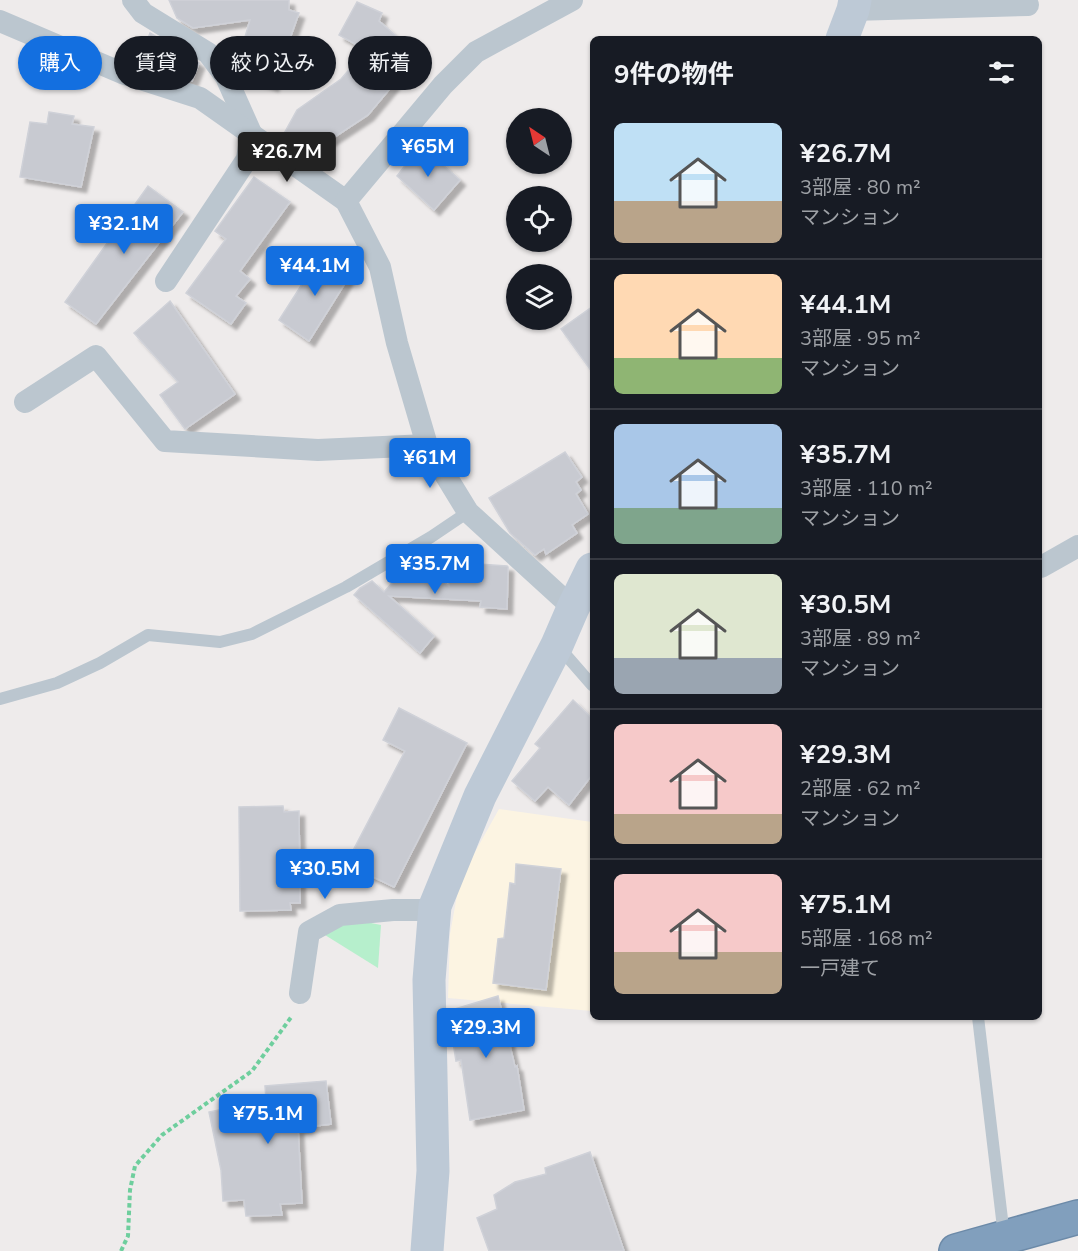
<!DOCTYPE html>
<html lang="ja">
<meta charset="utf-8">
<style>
body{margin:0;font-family:"Nunito Sans","Noto Sans JP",sans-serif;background:#242831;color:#f1f3f6;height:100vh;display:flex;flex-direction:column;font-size:22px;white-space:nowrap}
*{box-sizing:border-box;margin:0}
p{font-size:20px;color:#9ea1a6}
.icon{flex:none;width:33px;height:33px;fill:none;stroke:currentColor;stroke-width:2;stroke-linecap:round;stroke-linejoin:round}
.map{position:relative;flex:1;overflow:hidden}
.drawer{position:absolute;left:590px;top:36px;width:452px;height:984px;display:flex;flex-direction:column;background:#171b24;border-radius:9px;box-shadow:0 2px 4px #0004}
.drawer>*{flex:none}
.guide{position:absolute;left:18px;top:36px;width:482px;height:54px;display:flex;gap:12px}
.needle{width:39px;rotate:325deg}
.tools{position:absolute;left:506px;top:108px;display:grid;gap:12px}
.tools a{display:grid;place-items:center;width:66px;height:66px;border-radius:50%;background:#171b24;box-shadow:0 2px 4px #0004;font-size:30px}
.price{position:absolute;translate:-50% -51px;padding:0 14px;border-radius:6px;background:#136fe0;color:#fff;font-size:20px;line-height:39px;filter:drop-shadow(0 2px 3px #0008)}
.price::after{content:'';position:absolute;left:50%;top:36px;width:18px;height:14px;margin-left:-9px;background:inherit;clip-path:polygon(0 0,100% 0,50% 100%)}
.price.current{background:#222;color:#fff}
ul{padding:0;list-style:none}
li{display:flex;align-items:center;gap:18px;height:150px;padding:0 24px}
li+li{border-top:2px solid #363941}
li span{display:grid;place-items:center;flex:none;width:168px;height:120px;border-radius:9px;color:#555}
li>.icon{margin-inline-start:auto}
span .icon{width:72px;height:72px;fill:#fffc;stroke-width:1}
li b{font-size:26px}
h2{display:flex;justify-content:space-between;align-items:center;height:72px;padding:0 24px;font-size:26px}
.tag{padding:0 21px;border-radius:27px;background:#171b24;box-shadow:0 2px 4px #0004;font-size:21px;line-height:54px}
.tag.current{background:#136fe0;color:#fff}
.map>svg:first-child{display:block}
.commercial{fill:#fcf4e2}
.green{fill:#b6efcc}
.building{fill:#c8cad1;stroke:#cfd1d8;stroke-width:1.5;filter:url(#shadow)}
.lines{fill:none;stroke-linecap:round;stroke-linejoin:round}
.highway-casing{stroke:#6c8aa8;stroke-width:36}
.path{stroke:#6ece9d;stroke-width:4;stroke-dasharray:4.5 3;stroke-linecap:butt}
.lane{stroke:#bbc6cf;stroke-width:12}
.street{stroke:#bbc6cf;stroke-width:22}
.secondary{stroke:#bdc9d6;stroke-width:33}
.highway{stroke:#819fbd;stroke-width:33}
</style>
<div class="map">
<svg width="1078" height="1251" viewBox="0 0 1078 1251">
<defs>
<filter id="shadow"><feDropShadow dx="5.5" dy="5.5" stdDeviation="1.5" flood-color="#0004"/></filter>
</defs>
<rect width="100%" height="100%" fill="#eeebeb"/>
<polygon class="commercial" points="499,809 592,822 592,1011 448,998 450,934 460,879"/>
<polygon class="green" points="361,921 381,925 378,968 325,935 341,924"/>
<g class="building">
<polygon points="169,0 289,0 289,10 299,13 273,86 252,79 254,70 237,64 250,20 193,28 177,18"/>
<polygon points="357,2 382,13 379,21 418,55 368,115 312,152 302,135 289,144 281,139 297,110 341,79 366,50 339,35"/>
<polygon points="150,33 199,63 192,81 139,61"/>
<polygon points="49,112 74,116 72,124 94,127 81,187 20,177 30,122 47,124"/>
<polygon points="421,145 460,180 434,210 397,176"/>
<polygon points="254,177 290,202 240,271 250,279 236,296 246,303 231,324 186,293 226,239 215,231"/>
<polygon points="148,186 183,212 96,324 65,302"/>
<polygon points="322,253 352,272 309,341 279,320"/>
<polygon points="170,301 235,394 185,429 160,395 178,382 134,333"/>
<polygon points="592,307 592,372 561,329"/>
<polygon points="565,452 582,477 576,482 581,490 576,494 588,514 572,525 577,533 546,554 544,549 535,555 510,533 489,498"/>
<polygon points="450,562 507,566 508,567 507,609 480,607 481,601 389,596 434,636 420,653 354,595 360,588 372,581 384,592 404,569 409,574 420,563 449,586"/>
<polygon points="573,700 592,718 592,775 569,805 548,787 535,801 512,781 540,748 535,744"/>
<polygon points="399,708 467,743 394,887 346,864 405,751 383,740"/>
<polygon points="283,806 284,812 299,811 300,903 290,903 291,910 240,911 239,807"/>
<polygon points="516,864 561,869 546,990 493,983 498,939 504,938 510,883 515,884"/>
<polygon points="498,996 515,1067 517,1066 524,1110 470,1120 461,1060 456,1061 448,1011"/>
<polygon points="326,1081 331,1124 298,1128 302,1203 280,1204 282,1215 246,1216 244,1200 223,1201 221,1170 209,1112 266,1100 265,1086"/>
<polygon points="590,1152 624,1251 489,1251 477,1218 497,1209 494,1195 515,1182 546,1174 545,1168"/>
</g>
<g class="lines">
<g class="highway-casing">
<polyline id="highway" points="956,1251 1078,1217"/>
</g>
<polyline class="path" points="121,1251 128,1236 130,1190 135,1166 162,1135 252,1071 292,1016"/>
<g class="lane">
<polyline points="558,646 592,685"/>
<polyline points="0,699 57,683 100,663 148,635 220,642 252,634 346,587 431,537 468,512"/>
<polyline points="978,1017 1004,1236"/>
</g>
<g class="street">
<polyline points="133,0 143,13 208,53 226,77 251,133 247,159 166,281"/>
<polyline points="853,10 1028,5"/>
<polyline points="0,21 122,73 200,98 346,201 380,267 397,343 427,445 468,512 573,608"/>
<polyline points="346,201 443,85 476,52 572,0"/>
<polyline points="25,402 96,356 165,441 318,450 427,445"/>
<polyline points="1041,567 1078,546"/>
<polyline points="300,993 309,932 340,915 393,910 434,910"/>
</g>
<g class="secondary">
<polyline points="842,39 853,10 855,0"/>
<polyline points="427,1251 433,1171 429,980 435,906 480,796 557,645 573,608 592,569"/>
</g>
<use href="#highway" class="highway"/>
</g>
</svg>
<div class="tools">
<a><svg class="needle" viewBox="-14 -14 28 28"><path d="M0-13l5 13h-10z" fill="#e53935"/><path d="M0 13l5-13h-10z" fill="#9ea1a6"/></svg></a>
<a><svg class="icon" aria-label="locate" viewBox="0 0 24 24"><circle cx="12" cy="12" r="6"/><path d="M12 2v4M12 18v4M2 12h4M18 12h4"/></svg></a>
<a><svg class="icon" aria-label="layers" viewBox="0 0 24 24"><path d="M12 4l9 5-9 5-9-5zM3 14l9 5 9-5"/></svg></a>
</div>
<b class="price" style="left:428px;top:178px">¥65M</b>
<b class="price current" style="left:287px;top:183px">¥26.7M</b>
<b class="price" style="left:124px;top:255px">¥32.1M</b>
<b class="price" style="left:315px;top:297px">¥44.1M</b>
<b class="price" style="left:430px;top:489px">¥61M</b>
<b class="price" style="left:435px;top:595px">¥35.7M</b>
<b class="price" style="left:325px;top:900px">¥30.5M</b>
<b class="price" style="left:486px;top:1059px">¥29.3M</b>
<b class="price" style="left:268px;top:1145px">¥75.1M</b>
<div class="guide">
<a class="tag current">購入</a>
<a class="tag">賃貸</a>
<a class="tag">絞り込み</a>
<a class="tag">新着</a>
</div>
<section class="drawer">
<h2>9件の物件<svg class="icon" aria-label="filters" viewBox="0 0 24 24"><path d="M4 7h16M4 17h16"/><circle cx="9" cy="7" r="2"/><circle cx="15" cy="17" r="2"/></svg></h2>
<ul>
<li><span style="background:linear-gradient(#bfe0f5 65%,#b9a48a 0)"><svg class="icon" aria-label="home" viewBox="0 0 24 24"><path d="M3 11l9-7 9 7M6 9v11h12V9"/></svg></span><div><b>¥26.7M</b><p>3部屋 · 80 m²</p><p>マンション</p></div></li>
<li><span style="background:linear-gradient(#ffd9b3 70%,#8fb573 0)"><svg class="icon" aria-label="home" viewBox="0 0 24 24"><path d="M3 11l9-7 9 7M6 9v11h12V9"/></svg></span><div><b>¥44.1M</b><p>3部屋 · 95 m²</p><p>マンション</p></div></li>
<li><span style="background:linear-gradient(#a9c7e8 70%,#7fa58c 0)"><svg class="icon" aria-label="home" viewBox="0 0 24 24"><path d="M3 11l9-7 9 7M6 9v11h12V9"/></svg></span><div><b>¥35.7M</b><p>3部屋 · 110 m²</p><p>マンション</p></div></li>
<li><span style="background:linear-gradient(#dfe7d0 70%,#9aa5b1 0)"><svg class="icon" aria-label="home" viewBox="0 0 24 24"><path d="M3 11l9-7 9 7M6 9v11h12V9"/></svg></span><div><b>¥30.5M</b><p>3部屋 · 89 m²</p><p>マンション</p></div></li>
<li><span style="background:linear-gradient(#f6c9c9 75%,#b9a48a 0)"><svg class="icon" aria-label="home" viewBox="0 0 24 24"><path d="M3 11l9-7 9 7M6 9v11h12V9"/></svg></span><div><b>¥29.3M</b><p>2部屋 · 62 m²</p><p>マンション</p></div></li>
<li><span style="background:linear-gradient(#f6c9c9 65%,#b9a48a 0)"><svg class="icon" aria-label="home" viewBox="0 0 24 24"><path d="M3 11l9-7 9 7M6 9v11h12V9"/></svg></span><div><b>¥75.1M</b><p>5部屋 · 168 m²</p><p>一戸建て</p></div></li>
</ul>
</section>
</div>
